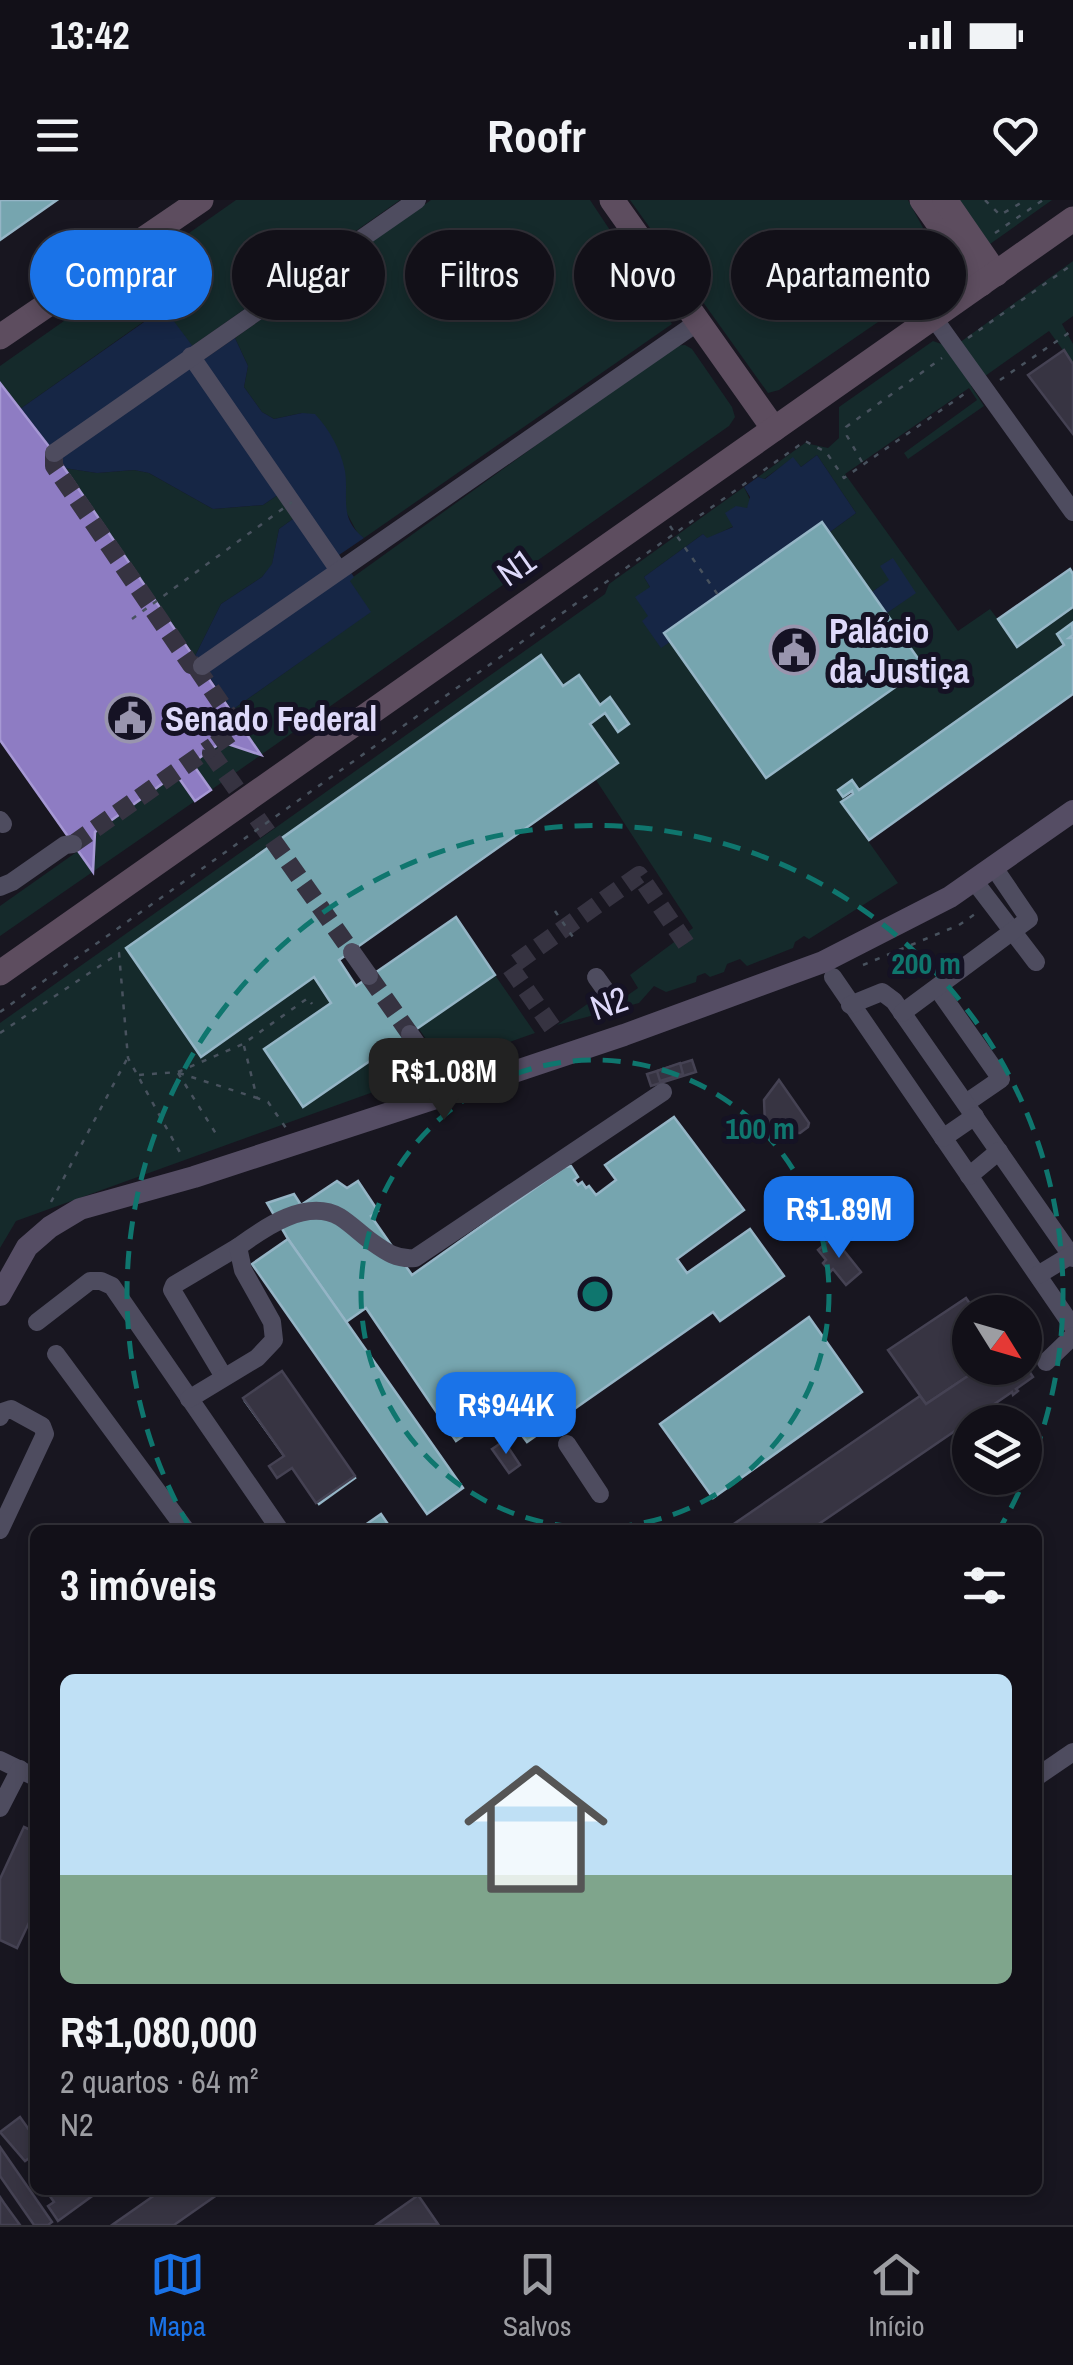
<!DOCTYPE html>
<html lang="pt">
<meta charset="utf-8">
<style>
body{margin:0;font-family:"Archivo Narrow",sans-serif;background:#1f1e25;color:#f1f3f6;height:100vh;display:flex;flex-direction:column;font-size:38px;white-space:nowrap}
*{box-sizing:border-box;margin:0}
p{font-size:32px;color:#9c9da2}
.icon{flex:none;width:55px;height:55px;fill:none;stroke:currentColor;stroke-width:2;stroke-linecap:round;stroke-linejoin:round}
.map{position:relative;flex:1;overflow:hidden}
.panel{position:absolute;left:30px;top:1325px;width:1012px;height:670px;display:flex;flex-direction:column;background:#121018;border-radius:15px;box-shadow:0 5px 15px #0003,0 0 0 2px #313037}
.panel>*{flex:none}
.hud{position:absolute;left:30px;top:30px;width:1015px;height:90px;display:flex;gap:20px}
.needle{width:65px;rotate:127deg}
.controls{position:absolute;left:952px;top:1095px;display:grid;gap:20px}
.controls a{display:grid;place-items:center;width:90px;height:90px;border-radius:50%;background:#121018;box-shadow:0 5px 15px #0003,0 0 0 2px #313037;font-size:50px}
.price{position:absolute;translate:-50% -85px;padding:0 22px;border-radius:20px;background:#1a73e8;color:#fff;font-size:32px;line-height:65px;filter:drop-shadow(0 2px 5px #0008)}
.price::after{content:'';position:absolute;left:50%;top:60px;width:30px;height:22px;margin-left:-15px;background:inherit;clip-path:polygon(0 0,100% 0,50% 100%)}
.price.current{background:#222;color:#fff}
ul{padding:0;list-style:none}
li{display:grid;align-content:center;gap:20px;height:530px;padding:0 30px}
li+li{border-top:2px solid #313037}
li span{display:grid;place-items:center;height:310px;border-radius:15px;color:#555}
li>.icon{margin-inline-start:auto}
span .icon{width:180px;height:180px;fill:#fffc;stroke-width:1}
li b{font-size:42px}
h2{display:flex;justify-content:space-between;align-items:center;height:120px;padding:0 30px;font-size:42px}
.pill{padding:0 35px;border-radius:45px;background:#121018;box-shadow:0 5px 15px #0003,0 0 0 2px #313037;font-size:35px;line-height:90px}
.pill.current{background:#1a73e8;color:#fff}
.status{display:flex;justify-content:space-between;align-items:center;height:70px;padding:0 50px;background:#121018;direction:ltr}
.status svg{height:28px;fill:currentColor}
header{display:flex;justify-content:space-between;align-items:center;height:130px;padding:0 30px;background:#121018;font-size:45px;font-weight:800}
.dock{display:flex;justify-content:space-around;align-items:center;height:140px;border-top:2px solid #313037;background:#121018;font-size:28px;color:#9c9da2}
.dock a{display:grid;justify-items:center;gap:5px}
.dock .current{color:#1a73e8}
.map>svg:first-child{display:block}
.green{fill:#152a2b}
.water{fill:#162645}
.offices{fill:#8e7cc3;stroke:#a698d4;stroke-width:2.5}
.public{fill:#76a5af;stroke:#95b5c6;stroke-width:2.5}
.building{fill:#373442;stroke:#454253;stroke-width:2.5}
.lines{fill:none;stroke-linecap:round;stroke-linejoin:round}
.minor-tunnel{stroke:#363341;stroke-width:18;stroke-dasharray:18 9;stroke-linecap:butt}
.path{stroke:#48525e;stroke-width:2.5;stroke-dasharray:5 8;stroke-linecap:butt}
.minor{stroke:#4e4c5f;stroke-width:18}
.major{stroke:#554d64;stroke-width:22}
.highway{stroke:#5d4d5f;stroke-width:25}
.path-bridge{stroke:#48525e;stroke-width:2.5;stroke-dasharray:5 8;stroke-linecap:butt}
.ring{fill:none;stroke:#0f766e;stroke-width:5;stroke-dasharray:18 12}
.labels{text-anchor:middle;dominant-baseline:central;stroke-width:10;stroke-linejoin:round;paint-order:stroke}
.street-label{font-size:35px;fill:#ded9fa;stroke:#151224}
.poi-label{font-size:35px;font-weight:bold;fill:#ded9fa;stroke:#151224;text-anchor:start}
.centre{fill:#0f766e;stroke:#151224;stroke-width:5}
.ring-label{font-size:30px;text-anchor:middle;font-weight:bold;fill:#0f766e;stroke:#151224;stroke-width:10;stroke-linejoin:round;paint-order:stroke}
</style>
<div class="status"><b>13:42</b><svg viewBox="0 0 49 12"><path d="M0 12V9h3v3zM5 12V6h3v6zM10 12V3h3v9zM15 12V0h3v12zM26 1h20v11H26zM47 4h2v5h-2z"/></svg></div>
<header><svg class="icon" aria-label="menu" viewBox="0 0 24 24"><path d="M4 6h16M4 12h16M4 18h16"/></svg>Roofr<svg class="icon" aria-label="heart" viewBox="0 0 24 24"><path d="M12 20l-8-8c-3-5 5-10 8-4 3-6 11-1 8 4z"/></svg></header>
<div class="map">
<svg width="1073" height="2025" viewBox="0 0 1073 2025">
<rect width="100%" height="100%" fill="#181620"/>
<g class="green">
<polygon points="236,0 400,0 192,146 163,108 20,209 0,183 0,166"/>
<polygon points="431,0 590,0 672,124 364,338 358,334 343,306 346,285 302,213 274,219 262,212 244,187 248,166 235,138"/>
<polygon points="630,0 908,0 948,74 779,190 768,193"/>
<polygon points="952,0 1052,0 990,44"/>
<polygon points="1073,61 1073,116 1062,124 1073,144 1073,164 1049,131 971,186 984,206 908,259 904,253 977,200 969,188 845,274 958,431 990,409 1018,446 1073,407 1073,425 1057,434 1064,445 859,590 852,580 838,590 843,596 852,591 841,603 898,683 809,739 804,736 795,742 793,748 747,766 740,759 727,764 724,772 710,777 705,773 697,776 696,782 666,792 654,786 639,803 557,825 599,796 608,809 638,788 630,775 693,728 596,580 617,563 590,524 605,513 618,532 629,523 611,497 600,505 579,475 563,486 540,455 126,748 201,857 314,777 331,803 264,849 303,907 495,775 535,833 444,865 419,829 404,840 426,873 16,1021 0,1048 0,823 605,394 609,384 744,287 751,302 747,308 740,308 734,326 707,339 703,334 644,377 650,387 648,417 643,421 661,447 670,442 766,578 923,467 887,413 915,393 890,380 872,392 830,332 856,313 817,255 801,267 793,258 764,279 758,277 805,243 828,248 839,238 839,207 933,141 950,147 959,143"/>
<polygon points="685,145 692,149 732,207 735,217 729,226 211,590 192,563 222,542 260,555 232,510 370,412 349,380 674,146"/>
<polygon points="64,268 97,273 134,270 149,273 213,309 263,305 288,288 304,311 279,329 272,365 262,377 221,404 195,456"/>
<polygon points="176,574 195,601 0,736 0,706 78,651 93,670 95,632"/>
</g>
<g class="water">
<path d="M164,108L203,160L235,138L248,166L244,187L262,212L274,219L302,213L315,214C329,229 341,250 345,271C349,297 338,318 364,338L339,355L354,377L350,381L371,412L232,510L195,456L221,404L262,377L272,364L279,329L304,311L288,288L263,305L213,309L149,273L134,270L97,273L64,268L20,209Z"/>
<polygon points="817,255 856,313 830,332 821,322 665,433 670,442 661,448 642,421 648,416 635,397 650,387 644,377 703,334 707,338 733,327 725,313 736,306 747,308 750,297 744,287 758,277 765,279 793,257 801,267"/>
<polygon points="893,358 916,393 887,413 872,392 889,380 880,366"/>
</g>
<polygon class="offices" points="0,183 54,253 261,555 222,542 192,563 211,590 195,601 176,574 95,632 93,672 0,540"/>
<g class="public">
<polygon points="0,0 57,0 0,40"/>
<polygon points="822,322 924,467 766,578 664,433"/>
<polygon points="1070,369 1073,374 1073,407 1017,447 998,419"/>
<polygon points="1072,423 1073,435 1069,438 1073,438 1073,494 869,640 841,602 853,594 852,591 843,597 838,590 852,580 859,590 1064,445 1057,434"/>
<polygon points="541,455 563,486 579,475 600,505 610,497 629,524 618,532 605,513 590,524 618,563 339,760 356,786 456,717 495,775 303,907 264,849 331,803 314,777 201,857 126,748"/>
<polygon points="674,917 744,1010 677,1059 687,1073 750,1029 784,1076 720,1121 713,1112 527,1242 502,1209 456,1241 366,1108 346,1122 288,1039 267,1003 294,994 301,1005 337,981 347,988 358,981 378,1011 371,1016 412,1075 565,967 571,966 578,977 574,980 578,985 582,982 586,988 589,986 596,995 616,980 605,965"/>
<polygon points="288,1039 463,1288 427,1314 252,1064"/>
<polygon points="809,1117 862,1192 713,1298 660,1224"/>
<polygon points="281,1175 355,1278 319,1304 245,1201"/>
<polygon points="381,1314 392,1330 358,1330"/>
</g>
<g class="building">
<polygon points="1064,150 1073,164 1073,234 1028,175"/>
<polygon points="692,860 696,872 651,886 647,874"/>
<polygon points="680,863 683,874 660,881 657,871"/>
<polygon points="779,880 809,923 808,927 800,933 791,933 783,927 771,935 765,925 764,900"/>
<polygon points="833,1037 861,1072 846,1085 833,1069 830,1072 823,1063 826,1060 818,1050"/>
<polygon points="966,1098 976,1112 970,1112 970,1168 980,1168 926,1204 888,1150"/>
<polygon points="1025,1165 1033,1177 1016,1189 1018,1191 1013,1195 1012,1192 810,1330 725,1330 920,1196 926,1204 980,1168"/>
<polygon points="282,1171 355,1276 316,1303 292,1268 277,1278 269,1266 284,1256 243,1198"/>
<polygon points="504,1241 520,1265 509,1273 492,1249"/>
<polygon points="24,1627 35,1632 35,1710 17,1748 0,1740 0,1679"/>
<polygon points="20,1917 32,1934 35,1932 35,1954 25,1961 0,1932"/>
<polygon points="0,1947 52,2022 48,2025 34,2025 0,1976"/>
<polygon points="49,1990 99,1990 99,1991 58,2021 48,2006 54,2002 47,1992"/>
<polygon points="162,1990 224,1990 174,2025 112,2025"/>
<polygon points="418,1995 438,2024 376,2025 417,1996"/>
<polygon points="0,1997 4,2003 20,2025 0,2025"/>
</g>
<g class="lines">
<g class="minor-tunnel">
<polyline points="54,253 54,266 191,465 202,466"/>
<polyline points="196,467 235,524 234,531 213,546 211,553 352,752"/>
<polyline points="73,644 213,546"/>
<polyline points="369,776 410,834"/>
<polyline points="552,827 510,767 639,675 691,751"/>
</g>
<g class="path">
<polyline points="985,0 1000,15 1026,0"/>
<polyline points="995,33 1043,0"/>
<polyline points="968,138 1073,64"/>
<polyline points="1000,180 1073,130"/>
<polyline points="862,262 847,236 846,227 942,158"/>
<polyline points="670,326 718,395"/>
<polyline points="863,765 959,725 978,712"/>
<polyline points="0,812 805,241 826,252 844,278 967,192"/>
<polyline points="0,833 119,753 128,858 183,958"/>
<polyline points="244,846 257,898 268,902 286,928"/>
<polyline points="178,873 218,937"/>
<polyline points="179,873 257,898"/>
<polyline points="139,875 178,872 243,844 308,798 312,804"/>
<polyline points="51,1002 127,859"/>
</g>
<g class="minor">
<polyline points="933,117 1073,312"/>
<polyline points="191,156 338,369"/>
<polyline points="54,253 417,0"/>
<polyline points="202,466 698,122"/>
<polyline points="0,620 3,624"/>
<polyline points="975,682 1036,762"/>
<polyline points="0,687 12,682 65,645 73,644"/>
<polyline points="352,752 369,776"/>
<polyline points="596,777 606,791"/>
<polyline points="833,777 1073,1127"/>
<polyline points="937,788 1001,879 966,903"/>
<polyline points="850,805 882,792 894,801 1073,1058"/>
<polyline points="902,813 1029,719 995,669"/>
<polyline points="410,834 451,893"/>
<polyline points="943,938 975,916"/>
<polyline points="969,976 999,951"/>
<polyline points="1038,1075 1071,1055"/>
<polyline points="37,1122 90,1081 101,1081 112,1086 280,1330"/>
<polyline points="56,1154 186,1330"/>
<polyline points="1046,1162 1073,1136"/>
<polyline points="224,1177 172,1090 174,1085 238,1047"/>
<path d="M189,1199L257,1158L274,1140L272,1122L243,1070L238,1047C265,1027 307,998 340,1017C351,1024 361,1034 372,1042C386,1052 397,1060 415,1058L663,892"/>
<polyline points="0,1217 2,1212 11,1209 42,1226 45,1234 0,1330"/>
<polyline points="567,1244 600,1294"/>
<polyline points="0,1560 35,1577"/>
<polyline points="1038,1576 1073,1552"/>
<polyline points="0,1608 20,1569"/>
</g>
<polyline class="major" points="0,1095 27,1047 50,1027 80,1009 194,977 451,893 624,835 823,762 950,697 1073,611"/>
<g class="highway">
<polyline points="612,0 774,229"/>
<polyline points="922,0 981,84"/>
<polyline points="945,0 996,74"/>
<polyline points="0,137 201,0"/>
<polyline points="0,773 1073,19"/>
</g>
<g class="path-bridge">
<polyline points="132,419 292,302"/>
<polyline points="555,711 577,743"/>
</g>
</g>
<g class="ring">
<circle cx="595" cy="1094" r="234"/>
<path d="M190 1328A468 468 0 1 1 1000 1328"/>
</g>
<defs>
<g id="civic-ring" transform="scale(2.5)"><circle r="9.5" fill="#151224" stroke="#9995ae" stroke-width="1.5"/><path d="M-.6-6.5H3V-4.5H.6V-3L4-1V1h2V6H-6V1h2V-1L-.6-3ZM-1.2 2.5V6h2.4V2.5Z" fill="#9995ae"/></g>
</defs>
<g fill-rule="evenodd">
<use href="#civic-ring" x="794" y="450"/>
<use href="#civic-ring" x="130" y="518"/>
</g>
<g class="labels">
<g class="street-label">
<text transform="translate(516 367) rotate(-35)">N1</text>
<text transform="translate(609 803) rotate(-19)">N2</text>
</g>
<g class="poi-label">
<text x="829" y="430">Palácio<tspan x="829" dy="40">da Justiça</tspan></text>
<text x="165" y="518">Senado Federal</text>
</g>
</g>
<circle cx="595" cy="1094" r="15" class="centre"/>
<g class="ring-label">
<text x="926" y="774">200 m</text>
<text x="760" y="939">100 m</text>
</g>
</svg>
<div class="controls">
<a><svg class="needle" viewBox="-14 -14 28 28"><path d="M0-13l5 13h-10z" fill="#e53935"/><path d="M0 13l5-13h-10z" fill="#9c9da2"/></svg></a>
<a><svg class="icon" aria-label="layers" viewBox="0 0 24 24"><path d="M12 4l9 5-9 5-9-5zM3 14l9 5 9-5"/></svg></a>
</div>
<b class="price current" style="left:444px;top:923px">R$1.08M</b>
<b class="price" style="left:839px;top:1061px">R$1.89M</b>
<b class="price" style="left:506px;top:1257px">R$944K</b>
<div class="hud">
<a class="pill current">Comprar</a>
<a class="pill">Alugar</a>
<a class="pill">Filtros</a>
<a class="pill">Novo</a>
<a class="pill">Apartamento</a>
</div>
<section class="panel">
<h2>3 imóveis<svg class="icon" aria-label="filters" viewBox="0 0 24 24"><path d="M4 7h16M4 17h16"/><circle cx="9" cy="7" r="2"/><circle cx="15" cy="17" r="2"/></svg></h2>
<ul>
<li><span style="background:linear-gradient(#bfe0f5 65%,#7fa58c 0)"><svg class="icon" aria-label="home" viewBox="0 0 24 24"><path d="M3 11l9-7 9 7M6 9v11h12V9"/></svg></span><div><b>R$1,080,000</b><p>2 quartos · 64 m²</p><p>N2</p></div></li>
</ul>
</section>
</div>
<nav class="dock">
<a class="current"><svg class="icon" aria-label="map" viewBox="0 0 24 24"><path d="M3 6l6-2 6 2 6-2v14l-6 2-6-2-6 2zM9 4v14M15 6v14"/></svg>Mapa</a>
<a><svg class="icon" aria-label="saved" viewBox="0 0 24 24"><path d="M7 4h10v16l-5-4-5 4z"/></svg>Salvos</a>
<a><svg class="icon" aria-label="home" viewBox="0 0 24 24"><path d="M3 11l9-7 9 7M6 9v11h12V9"/></svg>Início</a>
</nav>
